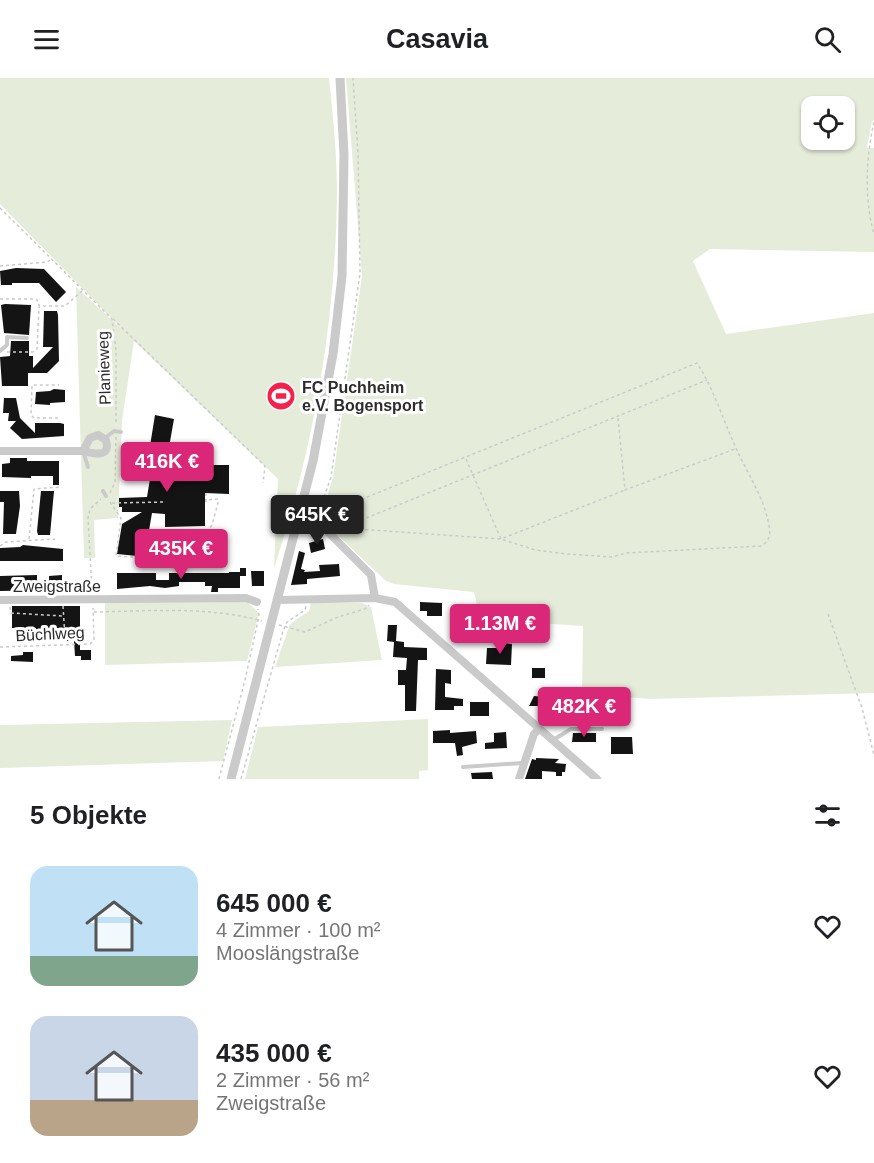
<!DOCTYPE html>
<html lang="de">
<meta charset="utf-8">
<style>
body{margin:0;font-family:Arial,sans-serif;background:#f2f2f2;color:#202124;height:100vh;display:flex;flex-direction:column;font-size:22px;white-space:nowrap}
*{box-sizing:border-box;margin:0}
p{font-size:20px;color:#757577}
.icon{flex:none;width:33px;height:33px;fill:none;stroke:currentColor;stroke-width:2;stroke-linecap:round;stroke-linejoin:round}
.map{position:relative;height:701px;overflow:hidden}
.sheet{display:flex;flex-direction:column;background:#fff;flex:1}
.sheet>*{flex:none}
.buttons{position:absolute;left:801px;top:18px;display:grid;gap:12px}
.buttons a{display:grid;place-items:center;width:54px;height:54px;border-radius:12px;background:#fff;box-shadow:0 2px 4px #0004;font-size:30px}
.price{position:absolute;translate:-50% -51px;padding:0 14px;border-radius:6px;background:#db2777;color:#fff;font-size:20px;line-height:39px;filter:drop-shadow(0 2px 3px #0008)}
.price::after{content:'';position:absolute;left:50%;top:36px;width:18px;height:14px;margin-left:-9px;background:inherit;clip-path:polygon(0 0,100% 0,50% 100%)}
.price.current{background:#222;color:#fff}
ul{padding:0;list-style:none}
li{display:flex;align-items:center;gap:18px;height:150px;padding:0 30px}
li span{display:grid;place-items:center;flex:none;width:168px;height:120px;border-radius:18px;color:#555}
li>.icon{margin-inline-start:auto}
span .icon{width:72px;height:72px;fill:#fffc;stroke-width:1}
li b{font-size:26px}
h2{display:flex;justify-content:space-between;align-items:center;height:72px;padding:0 30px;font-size:26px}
header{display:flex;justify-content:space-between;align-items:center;height:78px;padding:0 30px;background:#fff;font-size:27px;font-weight:700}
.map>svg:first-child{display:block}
.green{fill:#e6ecda;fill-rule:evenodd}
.building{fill:#141414}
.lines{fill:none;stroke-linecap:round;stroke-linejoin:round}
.path{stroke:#cacaca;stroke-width:1.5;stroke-dasharray:3 3;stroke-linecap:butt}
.service{stroke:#cacaca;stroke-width:4}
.minor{stroke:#cacaca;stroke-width:8}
.tertiary{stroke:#cacaca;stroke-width:9}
.labels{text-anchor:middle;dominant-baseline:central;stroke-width:6;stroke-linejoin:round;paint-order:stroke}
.street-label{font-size:16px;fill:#2d2d2d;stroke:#fff}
.poi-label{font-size:16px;font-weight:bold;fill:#2d2d2d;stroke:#fff;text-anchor:start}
</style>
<header><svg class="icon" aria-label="menu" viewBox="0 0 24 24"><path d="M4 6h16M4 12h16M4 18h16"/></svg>Casavia<svg class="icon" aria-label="search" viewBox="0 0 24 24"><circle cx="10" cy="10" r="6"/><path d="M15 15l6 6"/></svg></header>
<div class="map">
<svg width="874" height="701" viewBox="0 0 874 701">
<rect width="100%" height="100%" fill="#fff"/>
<g class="green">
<path d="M0,0H329C333,38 337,76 337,114C336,241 314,369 274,490L278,401L134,263L122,343L118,440L94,442L95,480H84L76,209L122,251L0,126Z"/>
<path d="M346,0H874V42L872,43L867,70H874V174L710,171L693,183L726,256L874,235V615L650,621L582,615L583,548L480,541L474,514L394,506L386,503L334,454L336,451L328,434L334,429L326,423L333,399L362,198ZM812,28H844V62H812Z"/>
<polygon points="105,518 245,522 259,535 247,583 105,587"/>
<polygon points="311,525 362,525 371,529 382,582 275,589 290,546 309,533"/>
<polygon points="428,641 428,692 419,693 419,701 245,701 258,649"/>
<polygon points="232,642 223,683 0,690 0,647"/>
</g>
<g class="building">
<polygon points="16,190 44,191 66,214 56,224 39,205 12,205 12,207 1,207 0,193"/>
<polygon points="5,226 31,227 29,257 4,255 1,227"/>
<polygon points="44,233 57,233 58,237 59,283 47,295 28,295 28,308 2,308 0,279 10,278 11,263 29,263 29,278 33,278 33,290 53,269 43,269"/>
<polygon points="54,311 65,312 65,324 50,325 50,327 35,326 36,314 50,313"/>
<polygon points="4,320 16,320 20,340 35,355 35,345 60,345 64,346 64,358 22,361 10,350 16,343 8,343 9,335 3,335"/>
<polygon points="155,337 174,341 163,403 207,401 207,387 229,387 229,416 205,415 205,448 165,449 165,436 152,435 147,464 137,478 117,476 122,446 142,434 122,434 122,429 119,429 119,420 147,419 151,395 134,392 138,372 149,374"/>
<polygon points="10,380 27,380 27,383 59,383 59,407 53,407 53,398 31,398 31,400 2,399 2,386 10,385"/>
<polygon points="0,413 19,413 20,428 16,456 3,456 4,424 0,424"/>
<polygon points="41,413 54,413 50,457 38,457 37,453"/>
<polygon points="323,461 325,471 311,475 309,465"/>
<polygon points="23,467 63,471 63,483 0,483 0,470 20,469"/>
<polygon points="299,473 305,475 301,491 305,492 304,494 320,493 319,487 339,486 340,498 307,501 307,506 291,507"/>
<polygon points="240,490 246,490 246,498 240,498 240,494 240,510 218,510 218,514 211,514 212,508 205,508 205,504 179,504 179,508 165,510 150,508 117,511 117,495 156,495 156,502 169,502 169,495 229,495 229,494 240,494"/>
<polygon points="251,493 264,493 264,508 252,508"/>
<polygon points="37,497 37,506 49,505 49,498 62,497 62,512 0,513 0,498"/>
<polygon points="420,524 442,525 442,538 427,538 427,533 420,533"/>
<polygon points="12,528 80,528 80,572 91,572 91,582 81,582 81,578 75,578 74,563 67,563 67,552 36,553 36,550 12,550"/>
<polygon points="454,542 466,543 465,555 453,555"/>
<polygon points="388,547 397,547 396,563 404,564 404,569 427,570 427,582 418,582 416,633 405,633 405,607 398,607 398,592 406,592 407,580 393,579 394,564 387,563"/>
<polygon points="502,565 512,566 511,587 486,586 487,570 502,570"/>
<polygon points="23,574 33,574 33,584 11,583 11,578 23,577"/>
<rect x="532" y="590" width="13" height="10"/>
<polygon points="436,591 451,592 451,606 445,605 445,619 463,621 463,628 454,628 454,632 435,632"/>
<polygon points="593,616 600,617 599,624 620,624 619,638 593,637 592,647 585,647 585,637 581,637 581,623 593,624"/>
<polygon points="534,618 545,619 545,628 529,628"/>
<polygon points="559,623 569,624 568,638 558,637"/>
<rect x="470" y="624" width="19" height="14"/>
<polygon points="450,652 450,655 476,653 477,665 462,669 463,677 457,678 455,665 433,665 433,653"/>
<polygon points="506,654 507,670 485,671 485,665 494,664 494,655"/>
<polygon points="573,655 596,655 596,664 572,664"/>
<polygon points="611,659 632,659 633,676 611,676"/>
<polygon points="536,680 559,681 555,685 566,686 565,694 562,694 562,698 556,698 556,694 542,693 542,701 525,701 532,681 536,682"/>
<polygon points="492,694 493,701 472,701 471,695"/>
</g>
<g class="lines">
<g class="path">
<path d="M874,44C866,79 864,121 874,156"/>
<polyline points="0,130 112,241 116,272 116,347"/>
<polyline points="0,188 47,184 50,182"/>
<polyline points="0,221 36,221 39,225 39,228 65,228 82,213"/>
<polyline points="113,241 265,388 263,405"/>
<polyline points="7,274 33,274 37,271 39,229"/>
<polyline points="58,340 34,340 31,337 32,307 59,307"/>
<polyline points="618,340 625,412 735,371"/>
<polyline points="466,381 501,461 625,412"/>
<polyline points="110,415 115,404 116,358"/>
<polyline points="206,415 206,425"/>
<polyline points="324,419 331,399 360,195 358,75 353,0"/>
<polyline points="110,424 121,440 116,478 164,481 178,474 203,474 202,459 212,447 218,425 218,421 205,422"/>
<polyline points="112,425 165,424"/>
<path d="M328,435L697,285C714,311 723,342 736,370C747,395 765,421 769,448C771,456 769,464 761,468L626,475L612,479L567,476L535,472L501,461L343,450L338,452"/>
<polyline points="344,449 707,302"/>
<polyline points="29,461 34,411 61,409"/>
<polyline points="0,468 6,464 55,461"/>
<polyline points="92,513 88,440 90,431 101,421"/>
<polyline points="63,528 65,560"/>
<polyline points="10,529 11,535 63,538"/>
<path d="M94,534C150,533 208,528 262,543"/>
<polyline points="828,536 862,630 874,677"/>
<polyline points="279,547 305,554 338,539 365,531 369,527"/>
<polyline points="0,569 90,566 94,562 93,530"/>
<polyline points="219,701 245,602 259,538 258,531"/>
<polyline points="241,701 283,553 287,544 305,532 306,528"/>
</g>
<g class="service">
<polyline points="0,273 7,267 7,259 27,260"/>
<polyline points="105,360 114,353 121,354"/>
<polyline points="83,373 88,389"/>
<polyline points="103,413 106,418"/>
<polyline points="553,662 571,651 602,651"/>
<polyline points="463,689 523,685"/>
</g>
<g class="minor">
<path d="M98,357L106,362C111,380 94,376 83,373L90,360Z"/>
<polyline points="0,373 83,373"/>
<polyline points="322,425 318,439 319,445 371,497 375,520"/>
<polyline points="0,522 246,520 257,524"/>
<polyline points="278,522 375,520 395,524 597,701"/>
<polyline points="519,701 534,656 539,651"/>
</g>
<polyline class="tertiary" points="231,701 313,383 333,276 342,198 344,77 340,0"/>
</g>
<defs>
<g id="stadium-disc" transform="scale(1.5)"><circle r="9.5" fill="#f3214b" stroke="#fff"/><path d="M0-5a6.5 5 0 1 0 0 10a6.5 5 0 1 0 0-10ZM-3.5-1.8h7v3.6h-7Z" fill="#fff"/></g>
</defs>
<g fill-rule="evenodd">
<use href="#stadium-disc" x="281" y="318"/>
</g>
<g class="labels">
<g class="street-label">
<text transform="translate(104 290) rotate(-92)">Planieweg</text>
<text x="57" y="508">Zweigstraße</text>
<text transform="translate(50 556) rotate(-3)">Büchlweg</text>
</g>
<g class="poi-label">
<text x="302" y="309">FC Puchheim<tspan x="302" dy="18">e.V. Bogensport</tspan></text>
</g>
</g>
</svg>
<div class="buttons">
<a><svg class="icon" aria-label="locate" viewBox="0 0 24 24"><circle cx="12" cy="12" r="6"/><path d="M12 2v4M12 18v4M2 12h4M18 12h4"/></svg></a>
</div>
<b class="price" style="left:167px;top:415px">416K €</b>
<b class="price current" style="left:317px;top:468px">645K €</b>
<b class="price" style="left:181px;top:502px">435K €</b>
<b class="price" style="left:500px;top:577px">1.13M €</b>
<b class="price" style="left:584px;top:660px">482K €</b>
</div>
<section class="sheet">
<h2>5 Objekte<svg class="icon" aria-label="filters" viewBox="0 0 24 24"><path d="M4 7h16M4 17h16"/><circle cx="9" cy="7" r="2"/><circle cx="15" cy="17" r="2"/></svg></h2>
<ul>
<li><span style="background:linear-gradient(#bfe0f5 75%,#7fa58c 0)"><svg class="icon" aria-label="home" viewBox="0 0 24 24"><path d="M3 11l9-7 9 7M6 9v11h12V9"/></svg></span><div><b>645 000 €</b><p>4 Zimmer · 100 m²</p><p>Mooslängstraße</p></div><svg class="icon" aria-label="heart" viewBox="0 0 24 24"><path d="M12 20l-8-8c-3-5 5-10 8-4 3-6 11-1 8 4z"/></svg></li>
<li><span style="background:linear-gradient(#c9d6e8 70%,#b9a48a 0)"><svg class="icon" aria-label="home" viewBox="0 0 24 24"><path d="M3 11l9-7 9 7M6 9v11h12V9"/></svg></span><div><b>435 000 €</b><p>2 Zimmer · 56 m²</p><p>Zweigstraße</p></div><svg class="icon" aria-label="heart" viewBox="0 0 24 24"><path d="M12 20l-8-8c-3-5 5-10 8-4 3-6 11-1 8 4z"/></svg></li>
</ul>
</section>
